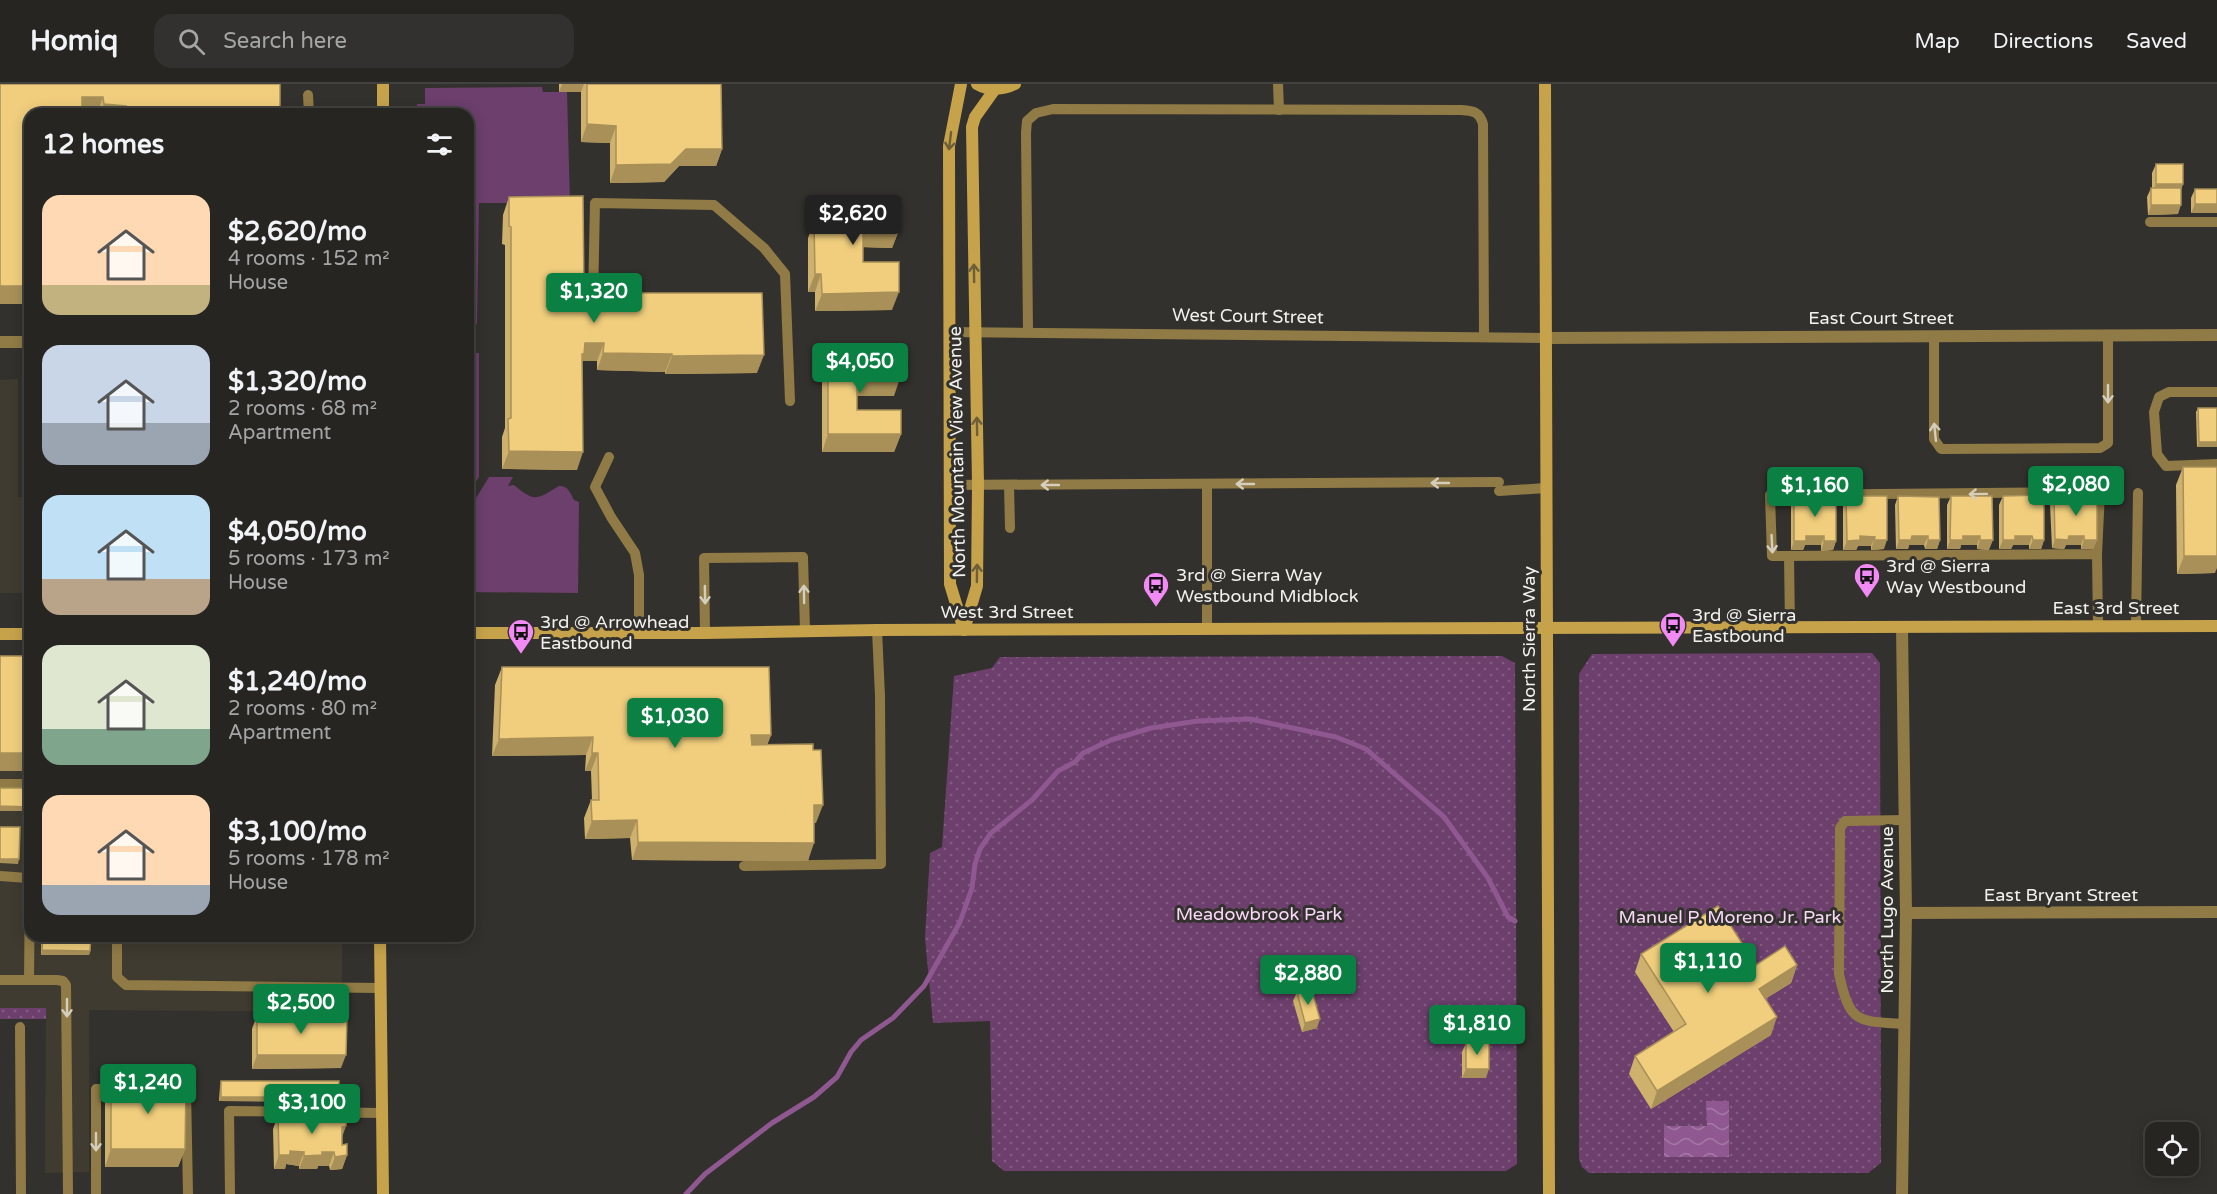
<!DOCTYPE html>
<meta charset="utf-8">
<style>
body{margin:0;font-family:"Varela Round",sans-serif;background:#32312f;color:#f1f3f6;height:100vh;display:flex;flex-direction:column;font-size:22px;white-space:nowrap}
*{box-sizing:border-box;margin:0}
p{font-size:20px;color:#a4a5a5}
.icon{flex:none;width:33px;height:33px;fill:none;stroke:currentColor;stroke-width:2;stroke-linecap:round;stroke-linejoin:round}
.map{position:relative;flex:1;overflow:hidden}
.details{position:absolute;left:24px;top:24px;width:450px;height:834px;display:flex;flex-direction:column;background:#262522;border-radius:18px;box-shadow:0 3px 15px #0003,0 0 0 2px #424240}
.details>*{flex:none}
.controls{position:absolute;left:2145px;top:1038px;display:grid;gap:12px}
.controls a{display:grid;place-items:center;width:54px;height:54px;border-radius:12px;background:#262522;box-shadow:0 3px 15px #0003,0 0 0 2px #424240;font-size:30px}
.price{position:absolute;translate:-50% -51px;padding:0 14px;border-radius:6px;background:#0b8043;color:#fff;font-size:20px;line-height:39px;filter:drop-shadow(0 2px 3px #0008)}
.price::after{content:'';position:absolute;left:50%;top:36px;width:18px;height:14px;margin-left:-9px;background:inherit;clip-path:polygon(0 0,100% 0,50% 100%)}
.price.active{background:#222;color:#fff}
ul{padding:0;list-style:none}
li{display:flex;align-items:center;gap:18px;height:150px;padding:0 18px}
li span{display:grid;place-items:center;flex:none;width:168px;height:120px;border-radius:18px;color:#555}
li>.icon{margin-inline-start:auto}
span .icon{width:72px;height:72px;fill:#fffc;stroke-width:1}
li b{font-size:26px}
h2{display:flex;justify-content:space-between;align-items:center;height:72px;padding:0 18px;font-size:26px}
header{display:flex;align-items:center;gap:36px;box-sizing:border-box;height:84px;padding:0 30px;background:#262522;border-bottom:2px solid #424240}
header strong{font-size:28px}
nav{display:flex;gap:33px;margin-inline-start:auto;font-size:21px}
.search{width:420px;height:54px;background:#32312f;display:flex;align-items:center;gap:15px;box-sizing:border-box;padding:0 21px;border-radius:18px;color:#a4a5a5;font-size:22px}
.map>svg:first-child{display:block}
.built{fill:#3f3b30}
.grass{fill:#6c3f6c}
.park{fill:url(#park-dots)}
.water{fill:url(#water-waves)}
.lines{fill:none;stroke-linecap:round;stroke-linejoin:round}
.stream{stroke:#905891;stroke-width:5}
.lane{stroke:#907b46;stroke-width:10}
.street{stroke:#907b46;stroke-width:12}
.secondary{stroke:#c6a34b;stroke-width:12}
.wall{fill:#ceb16c}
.shaded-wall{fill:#a89058}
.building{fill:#f0ce7d;stroke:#a89058;stroke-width:1.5}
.oneway{stroke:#6e5f39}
.oneway2{stroke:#d5cebc}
.labels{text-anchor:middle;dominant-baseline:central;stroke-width:6;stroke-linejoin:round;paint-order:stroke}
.street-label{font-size:18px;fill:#f2f1ee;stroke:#33312d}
.poi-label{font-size:18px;fill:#f2f1ee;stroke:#33312d;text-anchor:start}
.park-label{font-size:18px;fill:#f9d8f8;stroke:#33312d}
</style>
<header>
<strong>Homiq</strong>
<div class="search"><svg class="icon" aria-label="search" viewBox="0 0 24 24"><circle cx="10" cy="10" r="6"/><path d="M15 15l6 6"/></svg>Search here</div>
<nav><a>Map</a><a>Directions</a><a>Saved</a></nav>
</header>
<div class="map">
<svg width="2217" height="1110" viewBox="0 0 2217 1110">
<defs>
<pattern id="park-dots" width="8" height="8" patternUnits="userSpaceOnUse" patternTransform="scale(1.5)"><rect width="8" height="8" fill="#6c3f6c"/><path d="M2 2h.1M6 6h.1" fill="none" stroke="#815b81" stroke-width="1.8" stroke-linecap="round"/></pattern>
<pattern id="water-waves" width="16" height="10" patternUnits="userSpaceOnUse" patternTransform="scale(1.5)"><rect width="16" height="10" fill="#905891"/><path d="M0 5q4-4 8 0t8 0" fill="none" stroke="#a579a6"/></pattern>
</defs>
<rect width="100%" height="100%" fill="#33312d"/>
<g class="built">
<polygon points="18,295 18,413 30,413 30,509 0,509 0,296"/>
<polygon points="0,581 30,581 30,852 342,852 342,928 89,926 89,1088 45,1089 46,924 0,924"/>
</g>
<g class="grass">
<polygon points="542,3 543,8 567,8 570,119 479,119 477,240 468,240 468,30 416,30 417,20 425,20 425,4"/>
<polygon points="468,269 479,269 479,393 468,410"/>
<path d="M489,393H513L508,402L514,401C535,419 537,415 559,402C569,402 570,409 574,416L579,418L578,509L468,508V427Z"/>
</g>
<g class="park">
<polygon points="1872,569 1880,579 1881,1079 1868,1089 1589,1089 1582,1083 1579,1075 1579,590 1592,570"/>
<polygon points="1502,572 1515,579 1517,1080 1506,1087 1004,1087 992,1077 990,937 933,939 925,854 930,769 942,763 954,592 992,584 1000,573"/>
<rect x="0" y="924" width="46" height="11"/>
</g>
<polygon class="water" points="1706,1017 1729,1017 1729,1073 1664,1073 1664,1042 1707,1042"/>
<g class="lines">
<polyline class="stream" points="686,1110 705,1090 747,1058 772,1039 814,1013 837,993 851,968 861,956 893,934 924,902 960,838 972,804 975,780 980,765 991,749 1032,716 1058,687 1075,678 1083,669 1111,656 1151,644 1198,637 1250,635 1336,653 1366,665 1444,733 1488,794 1508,833 1515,837"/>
<g class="lane">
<polyline points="1278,0 1279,26"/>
<polyline points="308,11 309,30"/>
<polyline points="2150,138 2217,138"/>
<polyline points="593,216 595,119 714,121 764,164 785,190 790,317"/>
<polyline points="949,248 1546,254"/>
<path d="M1028,248L1026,49L1027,37L1036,29L1053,25L1460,26C1473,27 1479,27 1483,40L1484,253"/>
<polyline points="1934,252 1934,355 1941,365 2100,364 2108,359 2108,252"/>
<polyline points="2217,308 2169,308 2159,313 2154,328 2157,370 2166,382 2217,380"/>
<polyline points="609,373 595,403 611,433 635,469 639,491 639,549"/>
<polyline points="949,401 1499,398"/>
<polyline points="1009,401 1010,444"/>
<polyline points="1499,407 1546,404"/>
<polyline points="2097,470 1772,472 1770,411 2100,408 2097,470 2098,542"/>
<polyline points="1789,472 1790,543"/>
<polyline points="2136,542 2138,409"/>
<polyline points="1207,546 1207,401"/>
<polyline points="705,549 704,474 803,473 805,546"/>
<polyline points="0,700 30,700"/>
<polyline points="744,782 881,780 880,612 877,546"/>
<polyline points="0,792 28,794 30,797 29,896"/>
<polyline points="117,852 117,893 126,901 380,904"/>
<polyline points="0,896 57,896 63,897 66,901 68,1110"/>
<path d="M1904,940C1857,937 1850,940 1839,890L1840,744L1845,737L1905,736"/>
<polyline points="20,943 21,1110"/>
<polyline points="171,1005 186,1005 188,1110"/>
<polyline points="96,1110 96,1005 122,1005"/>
<polyline points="230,1110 229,1027 381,1029"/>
</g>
<g class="street">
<polyline points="1546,254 2217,251"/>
<polyline points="0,258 30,258"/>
<polyline points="1902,543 1906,829 1902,1110"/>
<polyline points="1906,829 2217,828"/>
</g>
<g class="secondary">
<polyline points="961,0 949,62 950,500 964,546"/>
<path d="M977,0C989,7 1003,6 1015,0"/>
<polyline points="1545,0 1549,1110"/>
<polyline points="383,30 383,0"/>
<polyline points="964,546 977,502 978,401 972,43 975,33 995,5"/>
<polyline points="468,549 705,549 877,546 2217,542"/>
<polyline points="0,550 30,550"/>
<polyline points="380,852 383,1110"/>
</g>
</g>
<g class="wall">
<polygon points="0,0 280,30 30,30 30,220 0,220"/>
<polygon points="559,0 721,0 722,65 716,82 679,82 664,98 610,99 610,59 581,58 581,8 559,8"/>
<polygon points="2156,80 2183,100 2181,105 2178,130 2148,131 2147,113 2151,104 2152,104 2152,89"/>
<polygon points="2195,105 2217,129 2191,129 2191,114"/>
<polygon points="509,113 584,211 603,212 604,209 757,289 665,290 665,288 597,286 597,277 582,277 577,386 502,385 502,353 505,344 505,161 502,160 503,131"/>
<polygon points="818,116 899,146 892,164 863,163 863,178 892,226 815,227 815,208 808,208 808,154 812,143 812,134"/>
<polygon points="828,269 894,312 857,312 857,326 901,350 894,368 822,368 822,287"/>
<polygon points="2198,324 2217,363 2197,363 2196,328"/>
<polygon points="2183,383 2215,489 2177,490 2176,401"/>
<polygon points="2054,411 2097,456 2093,465 2081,465 2081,461 2066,461 2064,465 2052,464 2050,420"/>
<polygon points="1846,412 1884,465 1871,466 1871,462 1858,462 1856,466 1843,466 1843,421"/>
<polygon points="1898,412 1940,456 1937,465 1925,465 1924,461 1909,461 1908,465 1896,465 1895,421"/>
<polygon points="1951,412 1989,466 1977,465 1977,461 1961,461 1960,465 1947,465 1947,421"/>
<polygon points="2003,412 2044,456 2041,465 2029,465 2029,461 2013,461 2011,465 1999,465 1999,421"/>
<polygon points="1794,413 1836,457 1833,466 1821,467 1821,461 1805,461 1803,466 1791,466 1791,422"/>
<polygon points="502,583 771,651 767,661 816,739 814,739 808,777 632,776 630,754 585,755 584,734 591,716 592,716 591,687 585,687 586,671 492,672 495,601"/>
<polygon points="41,852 91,852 90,867 89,871 41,871"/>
<polygon points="1641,870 1756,881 1797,881 1791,899 1765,915 1771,951 1651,1025 1629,990 1635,972 1674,948 1635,888"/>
<polygon points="1297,908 1317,944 1302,948 1293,917"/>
<polygon points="257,931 341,984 252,985 252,945"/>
<polygon points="1466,959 1486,994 1462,994 1462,968"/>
<polygon points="111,997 185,1065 178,1083 105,1083 105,1015"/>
<polygon points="221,997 337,1018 219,1017 220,1002"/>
<polygon points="278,1031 342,1053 342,1061 347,1071 342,1085 330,1086 329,1082 318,1082 317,1085 299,1085 299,1082 286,1080 285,1085 274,1085 273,1045"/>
</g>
<g class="shaded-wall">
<polygon points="562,0 584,0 581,8 559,8"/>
<polygon points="82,13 103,13 97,30 75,30"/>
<polygon points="104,20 126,22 123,30 100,30"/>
<polygon points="587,40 616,42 610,59 581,58"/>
<polygon points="686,65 722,65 716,82 679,82 664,98 610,99 616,81"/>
<polygon points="2156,100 2183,100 2180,109 2152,109"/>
<polygon points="2195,120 2217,120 2217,129 2191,129"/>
<polygon points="2151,121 2181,121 2178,130 2148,131"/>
<polygon points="863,145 899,146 892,164 856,163"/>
<polygon points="815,190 821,190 815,208 808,208"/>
<rect x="0" y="202" width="30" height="18"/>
<polygon points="899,208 892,226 815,227 822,210"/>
<polygon points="585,259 604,259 597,277 581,277"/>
<polygon points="603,269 672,270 665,288 597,286"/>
<polygon points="764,271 757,289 665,290 672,272"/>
<polygon points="857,294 900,294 894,312 850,312"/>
<polygon points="828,350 901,350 894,368 822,368"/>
<polygon points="2199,358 2217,358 2217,363 2197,363"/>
<polygon points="509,367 583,368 577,386 502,385"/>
<polygon points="1806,452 1824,452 1821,461 1805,461 1803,466 1791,466 1794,457"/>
<polygon points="1860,452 1875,453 1871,462 1858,462 1856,466 1843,466 1847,457"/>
<polygon points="1912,452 1928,452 1924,461 1909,461 1908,465 1896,465 1899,456"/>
<polygon points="1963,452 1980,452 1977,461 1961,461 1960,465 1947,465 1950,456"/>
<polygon points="2015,452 2032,452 2029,461 2013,461 2011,465 1999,465 2003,456"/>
<polygon points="2069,452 2084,452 2081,461 2066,461 2064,465 2052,464 2055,455"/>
<polygon points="1874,456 1887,456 1884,465 1871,466"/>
<polygon points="1928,456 1940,456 1937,465 1925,465"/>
<polygon points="1980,456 1993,456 1989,466 1977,465"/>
<polygon points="2033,456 2044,456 2041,465 2029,465"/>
<polygon points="2084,456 2097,456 2093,465 2081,465"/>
<polygon points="1824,457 1836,457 1833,466 1821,467"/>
<polygon points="2217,471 2217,484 2215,489 2177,490 2184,472"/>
<polygon points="751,651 771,651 764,669 745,669"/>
<polygon points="593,653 586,671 492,672 499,655"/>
<rect x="0" y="669" width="30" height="18"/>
<polygon points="592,669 598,669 591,687 585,687"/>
<polygon points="814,721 823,721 816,739 807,739"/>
<polygon points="0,722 30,723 30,727 0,727"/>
<polygon points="637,736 630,754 585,755 592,737"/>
<polygon points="638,758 814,759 808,777 632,776"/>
<polygon points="0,775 19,775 18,780 0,779"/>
<polygon points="42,866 90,867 89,871 41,871"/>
<polygon points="1797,881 1791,899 1752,923 1759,905"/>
<polygon points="1777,933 1771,951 1651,1025 1657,1007"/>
<polygon points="1320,935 1317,944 1302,948 1305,939"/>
<polygon points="257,971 346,971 341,984 252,985"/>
<polygon points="1466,985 1489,985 1486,994 1462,994"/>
<polygon points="221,1013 339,1013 337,1018 219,1017"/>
<polygon points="346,1042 341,1056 342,1043"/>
<polygon points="111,1065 185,1065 178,1083 105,1083"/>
<polygon points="290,1067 304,1068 299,1082 286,1080 285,1085 274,1085 279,1071"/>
<polygon points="322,1068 334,1068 329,1082 318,1082 317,1085 299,1085 304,1072"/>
<polygon points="347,1071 342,1085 330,1086 335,1073"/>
</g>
<g class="building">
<polygon points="0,0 280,0 280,30 126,30 126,22 104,20 103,13 82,13 82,30 30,30 30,202 0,202"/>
<polygon points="587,0 721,0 722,65 686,65 671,80 616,81 616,42 587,40"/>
<rect x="2156" y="80" width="27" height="20"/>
<rect x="2151" y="104" width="30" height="17"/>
<rect x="2195" y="105" width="22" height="15"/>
<polygon points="583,112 584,211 604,212 604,209 762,209 764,271 672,272 672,270 603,269 604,259 585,259 584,270 582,270 583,368 509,367 508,335 511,334 511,143 509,142 509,113"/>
<polygon points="818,116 899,116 899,146 863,145 863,178 899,178 899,208 822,210 821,190 815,190 814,136 818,136"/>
<polygon points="828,269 901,270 900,294 857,294 857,326 901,326 901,350 828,350"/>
<polygon points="2198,324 2217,324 2217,358 2199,358"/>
<polygon points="2183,383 2217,383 2217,472 2184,472"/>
<polygon points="2044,411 2044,456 2033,456 2032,452 2015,452 2015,456 2003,456 2003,412"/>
<polygon points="2054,411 2097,412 2097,456 2084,456 2084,452 2069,452 2068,456 2055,455"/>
<polygon points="1836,412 1836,457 1824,457 1824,452 1806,452 1806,457 1794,457 1794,413"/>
<polygon points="1846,412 1887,412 1887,456 1874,456 1875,453 1860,452 1860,456 1847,457"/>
<polygon points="1898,412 1939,413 1940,456 1928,456 1928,452 1912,452 1911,456 1899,456"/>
<polygon points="1951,412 1992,412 1993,456 1980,456 1980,452 1963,452 1963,456 1950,456"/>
<rect x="0" y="572" width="30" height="97"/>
<polygon points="502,583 769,583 771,651 751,651 752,661 813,660 813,666 821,666 823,721 814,721 814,759 638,758 637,736 592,737 591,716 599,716 598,669 592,669 593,653 499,655"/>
<polygon points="0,704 30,704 30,723 0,722"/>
<polygon points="0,743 20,743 19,775 0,775"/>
<polygon points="1718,822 1756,881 1785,862 1797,881 1759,905 1777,933 1657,1007 1635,972 1686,940 1641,870"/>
<polygon points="43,852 91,852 90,867 42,866"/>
<polygon points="1311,904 1320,935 1305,939 1297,908"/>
<polygon points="257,931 347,933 346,971 257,971"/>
<rect x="1466" y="959" width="23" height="26"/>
<polygon points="111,997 186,998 185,1065 111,1065"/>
<rect x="221" y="997" width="118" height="16"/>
<polygon points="278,1031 347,1031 346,1042 342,1043 342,1061 347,1060 347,1071 335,1073 334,1068 322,1068 322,1071 304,1072 304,1068 290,1067 290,1071 279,1071"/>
</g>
<defs><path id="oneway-shaft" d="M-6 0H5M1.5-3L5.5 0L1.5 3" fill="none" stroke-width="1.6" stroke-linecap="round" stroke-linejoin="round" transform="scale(1.5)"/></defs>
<g class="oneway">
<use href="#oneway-shaft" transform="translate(950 57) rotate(97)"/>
<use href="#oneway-shaft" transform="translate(974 189) rotate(-91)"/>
<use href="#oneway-shaft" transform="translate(977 342) rotate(-91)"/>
<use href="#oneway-shaft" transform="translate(977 489) rotate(-89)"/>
</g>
<g class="oneway2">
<use href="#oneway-shaft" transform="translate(2108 310) rotate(90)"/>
<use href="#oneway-shaft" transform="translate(1935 348) rotate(-96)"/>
<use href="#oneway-shaft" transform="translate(1440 399) rotate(180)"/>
<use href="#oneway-shaft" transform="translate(1245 400) rotate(180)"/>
<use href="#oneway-shaft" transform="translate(1050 401) rotate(180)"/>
<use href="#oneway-shaft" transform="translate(1978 410) rotate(179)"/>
<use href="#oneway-shaft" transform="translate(1772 460) rotate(87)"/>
<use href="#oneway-shaft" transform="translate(804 510) rotate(-91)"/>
<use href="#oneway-shaft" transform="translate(705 511) rotate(89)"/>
<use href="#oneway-shaft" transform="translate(67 924) rotate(90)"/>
<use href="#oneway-shaft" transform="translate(96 1058) rotate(90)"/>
</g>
<defs>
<g id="bus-pin" transform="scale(1.35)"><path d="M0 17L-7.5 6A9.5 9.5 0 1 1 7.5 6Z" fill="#f18af4" stroke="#33312d"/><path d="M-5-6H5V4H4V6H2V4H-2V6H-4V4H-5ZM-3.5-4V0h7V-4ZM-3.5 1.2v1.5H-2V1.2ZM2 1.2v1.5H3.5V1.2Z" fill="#111"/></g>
</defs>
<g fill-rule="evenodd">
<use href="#bus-pin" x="1867" y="492"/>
<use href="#bus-pin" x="1156" y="501"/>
<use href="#bus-pin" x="1673" y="541"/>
<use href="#bus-pin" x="521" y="548"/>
</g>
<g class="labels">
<g class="street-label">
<text transform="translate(1248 232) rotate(1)">West Court Street</text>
<text x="1881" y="234">East Court Street</text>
<text transform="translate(957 368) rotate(-91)">North Mountain View Avenue</text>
<text x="2116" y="524">East 3rd Street</text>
<text x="1007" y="528">West 3rd Street</text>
<text transform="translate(1529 555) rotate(-90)">North Sierra Way</text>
<text x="2061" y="811">East Bryant Street</text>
<text transform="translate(1887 826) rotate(-90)">North Lugo Avenue</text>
</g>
<g class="poi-label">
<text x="1886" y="482">3rd @ Sierra<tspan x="1886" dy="21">Way Westbound</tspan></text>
<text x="1176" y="491">3rd @ Sierra Way<tspan x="1176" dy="21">Westbound Midblock</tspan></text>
<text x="1692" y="531">3rd @ Sierra<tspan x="1692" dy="21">Eastbound</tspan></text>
<text x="540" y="538">3rd @ Arrowhead<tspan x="540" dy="21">Eastbound</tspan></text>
</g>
<g class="park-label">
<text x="1259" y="830">Meadowbrook Park</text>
<text x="1730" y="833">Manuel P. Moreno Jr. Park</text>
</g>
</g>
</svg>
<div class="controls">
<a><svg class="icon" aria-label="locate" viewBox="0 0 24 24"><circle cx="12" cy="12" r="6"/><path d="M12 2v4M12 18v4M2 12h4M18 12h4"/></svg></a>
</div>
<b class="price active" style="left:853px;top:162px">$2,620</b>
<b class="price" style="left:594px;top:240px">$1,320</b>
<b class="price" style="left:860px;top:310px">$4,050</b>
<b class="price" style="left:2076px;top:433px">$2,080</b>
<b class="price" style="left:1815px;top:434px">$1,160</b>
<b class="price" style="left:675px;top:665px">$1,030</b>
<b class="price" style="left:1708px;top:910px">$1,110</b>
<b class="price" style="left:1308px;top:922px">$2,880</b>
<b class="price" style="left:301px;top:951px">$2,500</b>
<b class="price" style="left:1477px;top:972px">$1,810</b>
<b class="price" style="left:148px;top:1031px">$1,240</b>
<b class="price" style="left:312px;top:1051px">$3,100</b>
<section class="details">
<h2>12 homes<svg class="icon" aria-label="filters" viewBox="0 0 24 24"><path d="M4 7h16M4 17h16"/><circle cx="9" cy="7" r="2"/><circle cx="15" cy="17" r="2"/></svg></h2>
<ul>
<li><span style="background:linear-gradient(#ffd9b3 75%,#c2b280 0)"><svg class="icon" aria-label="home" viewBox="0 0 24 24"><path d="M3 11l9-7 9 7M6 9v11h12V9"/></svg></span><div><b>$2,620/mo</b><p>4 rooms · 152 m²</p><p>House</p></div></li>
<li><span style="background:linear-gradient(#c9d6e8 65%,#9aa5b1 0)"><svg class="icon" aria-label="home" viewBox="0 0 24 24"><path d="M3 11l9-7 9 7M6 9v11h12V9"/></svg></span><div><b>$1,320/mo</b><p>2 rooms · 68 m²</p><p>Apartment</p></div></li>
<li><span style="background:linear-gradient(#bfe0f5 70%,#b9a48a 0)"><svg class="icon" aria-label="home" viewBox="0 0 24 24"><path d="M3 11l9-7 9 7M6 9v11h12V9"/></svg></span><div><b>$4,050/mo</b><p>5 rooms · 173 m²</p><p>House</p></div></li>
<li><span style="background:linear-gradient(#dfe7d0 70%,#7fa58c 0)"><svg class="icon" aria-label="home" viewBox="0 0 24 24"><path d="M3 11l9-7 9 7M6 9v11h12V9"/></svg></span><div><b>$1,240/mo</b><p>2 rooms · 80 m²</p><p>Apartment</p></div></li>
<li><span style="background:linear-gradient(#ffd9b3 75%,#9aa5b1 0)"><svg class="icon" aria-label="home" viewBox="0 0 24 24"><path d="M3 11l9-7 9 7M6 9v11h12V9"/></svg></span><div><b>$3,100/mo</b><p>5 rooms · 178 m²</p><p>House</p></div></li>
</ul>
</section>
</div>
